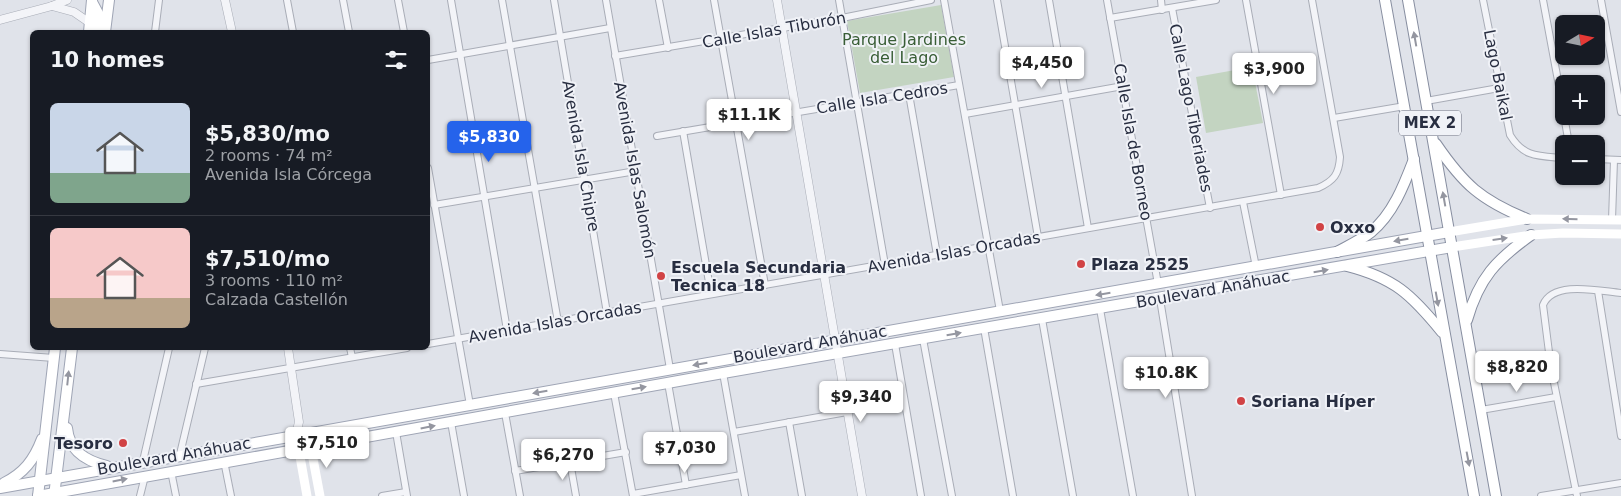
<!DOCTYPE html>
<meta charset="utf-8">
<style>
body{margin:0;font-family:"DejaVu Sans",sans-serif;background:#242831;color:#f1f3f6;height:100vh;display:flex;flex-direction:column;font-size:19px;white-space:nowrap}
*{box-sizing:border-box;margin:0}
p{font-size:16px;color:#9ea1a6}
.icon{flex:none;width:28px;height:28px;fill:none;stroke:currentColor;stroke-width:2;stroke-linecap:round;stroke-linejoin:round}
.map{position:relative;flex:1;overflow:hidden}
.details{position:absolute;left:30px;top:30px;width:400px;height:320px;display:flex;flex-direction:column;background:#171b24;border-radius:8px;box-shadow:0 1px 4px #0004}
.details>*{flex:none}
.needle{width:32px;rotate:80deg}
.controls{position:absolute;left:1555px;top:15px;display:grid;gap:10px}
.controls a{display:grid;place-items:center;width:50px;height:50px;border-radius:8px;background:#171b24;box-shadow:0 1px 4px #0004;font-size:25px}
.price{position:absolute;translate:-50% -42px;padding:0 11px;border-radius:5px;background:#fff;color:#222;font-size:16px;line-height:32px;filter:drop-shadow(0 1px 2px #0008)}
.price::after{content:'';position:absolute;left:50%;top:30px;width:15px;height:11px;margin-left:-8px;background:inherit;clip-path:polygon(0 0,100% 0,50% 100%)}
.price.on{background:#2563eb;color:#fff}
ul{padding:0;list-style:none}
li{display:flex;align-items:center;gap:15px;height:125px;padding:0 20px}
li+li{border-top:1px solid #363941}
li span{display:grid;place-items:center;flex:none;width:140px;height:100px;border-radius:8px;color:#555}
li>.icon{margin-inline-start:auto}
span .icon{width:60px;height:60px;fill:#fffc;stroke-width:1}
li b{font-size:21px}
h2{display:flex;justify-content:space-between;align-items:center;height:60px;padding:0 20px;font-size:21px}
.map>svg:first-child{display:block}
.green{fill:#c3d4c1}
.lines{fill:none;stroke-linecap:round;stroke-linejoin:round}
.minor-casing{stroke:#a9adb7;stroke-width:8}
.tertiary-casing{stroke:#a9adb7;stroke-width:9}
.primary-casing{stroke:#9fa5b5;stroke-width:12}
.trunk-casing{stroke:#878ea0;stroke-width:12}
.minor{stroke:#f3f4f8;stroke-width:6}
.tertiary{stroke:#f3f4f8;stroke-width:8}
.secondary{stroke:#fff;stroke-width:9}
.primary{stroke:#fff;stroke-width:10}
.trunk{stroke:#fff;stroke-width:10}
.oneway{fill:#9496a0}
.poi-dot{fill:#d14345;stroke:#f0f2f7;stroke-width:2}
.labels{text-anchor:middle;dominant-baseline:central;stroke-width:4;stroke-linejoin:round;paint-order:stroke}
.shield{fill:#f0f2f7;stroke:#646978;stroke-width:1}
.shield-label{font-size:15px;font-weight:bold;fill:#282e41}
.street-label{font-size:16px;fill:#282e41;stroke:#f0f2f7}
.park-label{font-size:16px;fill:#385d35;stroke:#f0f2f7}
.poi-label{font-size:16px;font-weight:bold;fill:#282e41;stroke:#f0f2f7;text-anchor:start}
</style>
<div class="map">
<svg width="1621" height="496" viewBox="0 0 1621 496">
<rect width="100%" height="100%" fill="#e0e3ea"/>
<g class="green">
<polygon points="941,5 954,77 860,93 847,21"/>
<polygon points="1252,67 1263,123 1206,133 1196,77"/>
</g>
<g class="lines">
<g class="minor-casing">
<g id="minor">
<polyline points="287,0 293,32"/>
<polyline points="343,0 349,32"/>
<polyline points="398,0 404,32"/>
<polyline points="451,0 507,330"/>
<polyline points="502,0 558,322"/>
<polyline points="554,0 607,313"/>
<polyline points="606,0 670,369"/>
<polyline points="659,0 668,48"/>
<polyline points="714,0 765,285"/>
<polyline points="839,0 885,265"/>
<polyline points="944,0 1000,311"/>
<polyline points="997,0 1038,237"/>
<polyline points="1049,0 1088,228"/>
<polyline points="1107,0 1158,284"/>
<polyline points="1161,0 1162,10"/>
<polyline points="1246,0 1281,195"/>
<path d="M1483,0L1510,135C1524,158 1539,156 1564,158"/>
<polyline points="1543,0 1564,113"/>
<polyline points="1601,0 1621,112"/>
<polyline points="1172,8 1210,208"/>
<polyline points="1110,18 1216,0"/>
<polyline points="155,32 159,0"/>
<polyline points="615,56 842,18 931,0"/>
<polyline points="428,60 610,28"/>
<polyline points="909,94 937,255"/>
<polyline points="1426,101 1499,88"/>
<polyline points="965,114 1123,86"/>
<polyline points="1564,116 1569,144"/>
<polyline points="1334,118 1405,106"/>
<polyline points="683,131 711,294"/>
<polyline points="657,136 959,85"/>
<polyline points="1596,159 1621,160"/>
<polyline points="428,168 470,405"/>
<polyline points="1243,202 1256,267"/>
<polyline points="434,205 636,171"/>
<polyline points="1612,220 1614,160"/>
<polyline points="1598,291 1621,436"/>
<polyline points="1160,299 1192,496"/>
<polyline points="1100,309 1133,496"/>
<polyline points="1042,319 1073,496"/>
<polyline points="984,328 1013,496"/>
<polyline points="923,339 952,496"/>
<path d="M428,344L1318,188C1334,181 1339,174 1340,157L1312,0"/>
<polyline points="895,344 921,496"/>
<polyline points="350,348 352,357"/>
<polyline points="0,354 54,358"/>
<polyline points="723,373 745,496"/>
<polyline points="668,383 686,485"/>
<polyline points="196,384 407,348"/>
<polyline points="614,393 633,496"/>
<polyline points="1481,410 1556,397"/>
<polyline points="505,413 520,496"/>
<polyline points="451,422 464,496"/>
<polyline points="789,422 802,496"/>
<polyline points="396,432 407,496"/>
<polyline points="734,432 847,412"/>
<polyline points="180,454 205,348"/>
<polyline points="143,461 169,348"/>
<polyline points="224,461 231,496"/>
<polyline points="570,462 576,496"/>
<polyline points="171,471 176,496"/>
<polyline points="515,471 626,452"/>
<polyline points="633,494 741,475"/>
<polyline points="140,496 145,476"/>
<polyline points="382,496 406,492"/>
<polyline points="1541,496 1621,483"/>
<path d="M1577,496L1551,368L1543,305C1553,280 1599,291 1621,293"/>
</g>
</g>
<g class="tertiary-casing">
<g id="tertiary">
<polyline points="225,0 232,32"/>
<polyline points="777,0 862,496"/>
<polyline points="52,6 74,12 90,23"/>
<polyline points="0,20 52,6 67,0"/>
<polyline points="288,348 299,422 296,434"/>
</g>
</g>
<g class="primary-casing">
<g id="primary">
<polyline points="92,2 99,15 99,32"/>
<polyline points="89,32 92,0"/>
<polyline points="105,32 109,0"/>
<path d="M67,428C69,451 86,461 107,466"/>
<path d="M4,483C24,473 34,460 42,439"/>
<polyline points="0,488 1449,232"/>
<polyline points="38,496 723,373 1452,247"/>
<polyline points="38,496 55,348"/>
<polyline points="54,496 72,348"/>
</g>
</g>
<g class="trunk-casing">
<g id="trunk">
<polyline points="1385,0 1474,496"/>
<polyline points="1408,0 1496,496"/>
<path d="M1436,144C1464,185 1481,200 1527,219"/>
<path d="M1337,252C1348,246 1361,240 1371,232C1393,214 1404,185 1414,159"/>
<path d="M1347,266C1394,278 1411,294 1442,332"/>
<path d="M1467,320C1479,278 1496,260 1531,235"/>
</g>
</g>
<use href="#minor" class="minor"/>
<use href="#tertiary" class="tertiary"/>
<g class="secondary">
<polyline points="1449,232 1527,219 1621,220"/>
<polyline points="1452,247 1531,235 1563,233 1621,234"/>
<polyline points="308,432 320,496"/>
<polyline points="296,434 307,496"/>
</g>
<use href="#primary" class="primary"/>
<use href="#trunk" class="trunk"/>
</g>
<defs><path id="oneway-solid" d="M-6-.8H1V-3.2L6.5 0L1 3.2V.8H-6Z" transform="scale(1.25)"/></defs>
<g class="oneway">
<use href="#oneway-solid" transform="translate(1415 39) rotate(-100)"/>
<use href="#oneway-solid" transform="translate(1444 199) rotate(-100)"/>
<use href="#oneway-solid" transform="translate(1570 219) rotate(-179)"/>
<use href="#oneway-solid" transform="translate(1500 239) rotate(-8)"/>
<use href="#oneway-solid" transform="translate(1401 240) rotate(170)"/>
<use href="#oneway-solid" transform="translate(1321 271) rotate(-10)"/>
<use href="#oneway-solid" transform="translate(1103 294) rotate(171)"/>
<use href="#oneway-solid" transform="translate(1437 299) rotate(80)"/>
<use href="#oneway-solid" transform="translate(954 334) rotate(-10)"/>
<use href="#oneway-solid" transform="translate(700 364) rotate(170)"/>
<use href="#oneway-solid" transform="translate(68 378) rotate(-84)"/>
<use href="#oneway-solid" transform="translate(639 388) rotate(-10)"/>
<use href="#oneway-solid" transform="translate(540 392) rotate(170)"/>
<use href="#oneway-solid" transform="translate(428 427) rotate(-11)"/>
<use href="#oneway-solid" transform="translate(1468 459) rotate(79)"/>
<use href="#oneway-solid" transform="translate(120 480) rotate(-11)"/>
</g>
<g class="poi-dot">
<circle cx="1320" cy="227" r="5"/>
<circle cx="1081" cy="264" r="5"/>
<circle cx="661" cy="276" r="5"/>
<circle cx="1241" cy="401" r="5"/>
<circle cx="123" cy="443" r="5"/>
</g>
<g class="labels">
<rect class="shield" x="1399" y="110.5" width="62" height="25" rx="4"/>
<g class="shield-label">
<text x="1430" y="123">MEX 2</text>
</g>
<g class="street-label">
<text transform="translate(774 30) rotate(-10)">Calle Islas Tiburón</text>
<text transform="translate(1498 75) rotate(79)">Lago Baikal</text>
<text transform="translate(882 98) rotate(-9)">Calle Isla Cedros</text>
<text transform="translate(1191 108) rotate(79)">Calle Lago Tiberiades</text>
<text transform="translate(1133 142) rotate(80)">Calle Isla de Borneo</text>
<text transform="translate(581 156) rotate(80)">Avenida Isla Chipre</text>
<text transform="translate(635 170) rotate(80)">Avenida Islas Salomón</text>
<text transform="translate(954 252) rotate(-10)">Avenida Islas Orcadas</text>
<text transform="translate(1213 289) rotate(-10)">Boulevard Anáhuac</text>
<text transform="translate(555 322) rotate(-10)">Avenida Islas Orcadas</text>
<text transform="translate(810 344) rotate(-10)">Boulevard Anáhuac</text>
<text transform="translate(174 456) rotate(-10)">Boulevard Anáhuac</text>
</g>
<g class="park-label">
<text x="904" y="39">Parque Jardines<tspan x="904" dy="18">del Lago</tspan></text>
</g>
<g class="poi-label">
<text x="1330" y="227">Oxxo</text>
<text x="1091" y="264">Plaza 2525</text>
<text x="671" y="267">Escuela Secundaria<tspan x="671" dy="18">Tecnica 18</tspan></text>
<text x="1251" y="401">Soriana Híper</text>
<text x="113" y="443" text-anchor="end">Tesoro</text>
</g>
</g>
</svg>
<div class="controls">
<a><svg class="needle" viewBox="-14 -14 28 28"><path d="M0-13l5 13h-10z" fill="#e53935"/><path d="M0 13l5-13h-10z" fill="#9ea1a6"/></svg></a>
<a>+</a>
<a>−</a>
</div>
<b class="price" style="left:1042px;top:89px">$4,450</b>
<b class="price" style="left:1274px;top:95px">$3,900</b>
<b class="price" style="left:749px;top:141px">$11.1K</b>
<b class="price on" style="left:489px;top:163px">$5,830</b>
<b class="price" style="left:1517px;top:393px">$8,820</b>
<b class="price" style="left:1166px;top:399px">$10.8K</b>
<b class="price" style="left:861px;top:423px">$9,340</b>
<b class="price" style="left:327px;top:469px">$7,510</b>
<b class="price" style="left:685px;top:474px">$7,030</b>
<b class="price" style="left:563px;top:481px">$6,270</b>
<section class="details">
<h2>10 homes<svg class="icon" aria-label="filters" viewBox="0 0 24 24"><path d="M4 7h16M4 17h16"/><circle cx="9" cy="7" r="2"/><circle cx="15" cy="17" r="2"/></svg></h2>
<ul>
<li><span style="background:linear-gradient(#c9d6e8 70%,#7fa58c 0)"><svg class="icon" aria-label="home" viewBox="0 0 24 24"><path d="M3 11l9-7 9 7M6 9v11h12V9"/></svg></span><div><b>$5,830/mo</b><p>2 rooms · 74 m²</p><p>Avenida Isla Córcega</p></div></li>
<li><span style="background:linear-gradient(#f6c9c9 70%,#b9a48a 0)"><svg class="icon" aria-label="home" viewBox="0 0 24 24"><path d="M3 11l9-7 9 7M6 9v11h12V9"/></svg></span><div><b>$7,510/mo</b><p>3 rooms · 110 m²</p><p>Calzada Castellón</p></div></li>
</ul>
</section>
</div>
